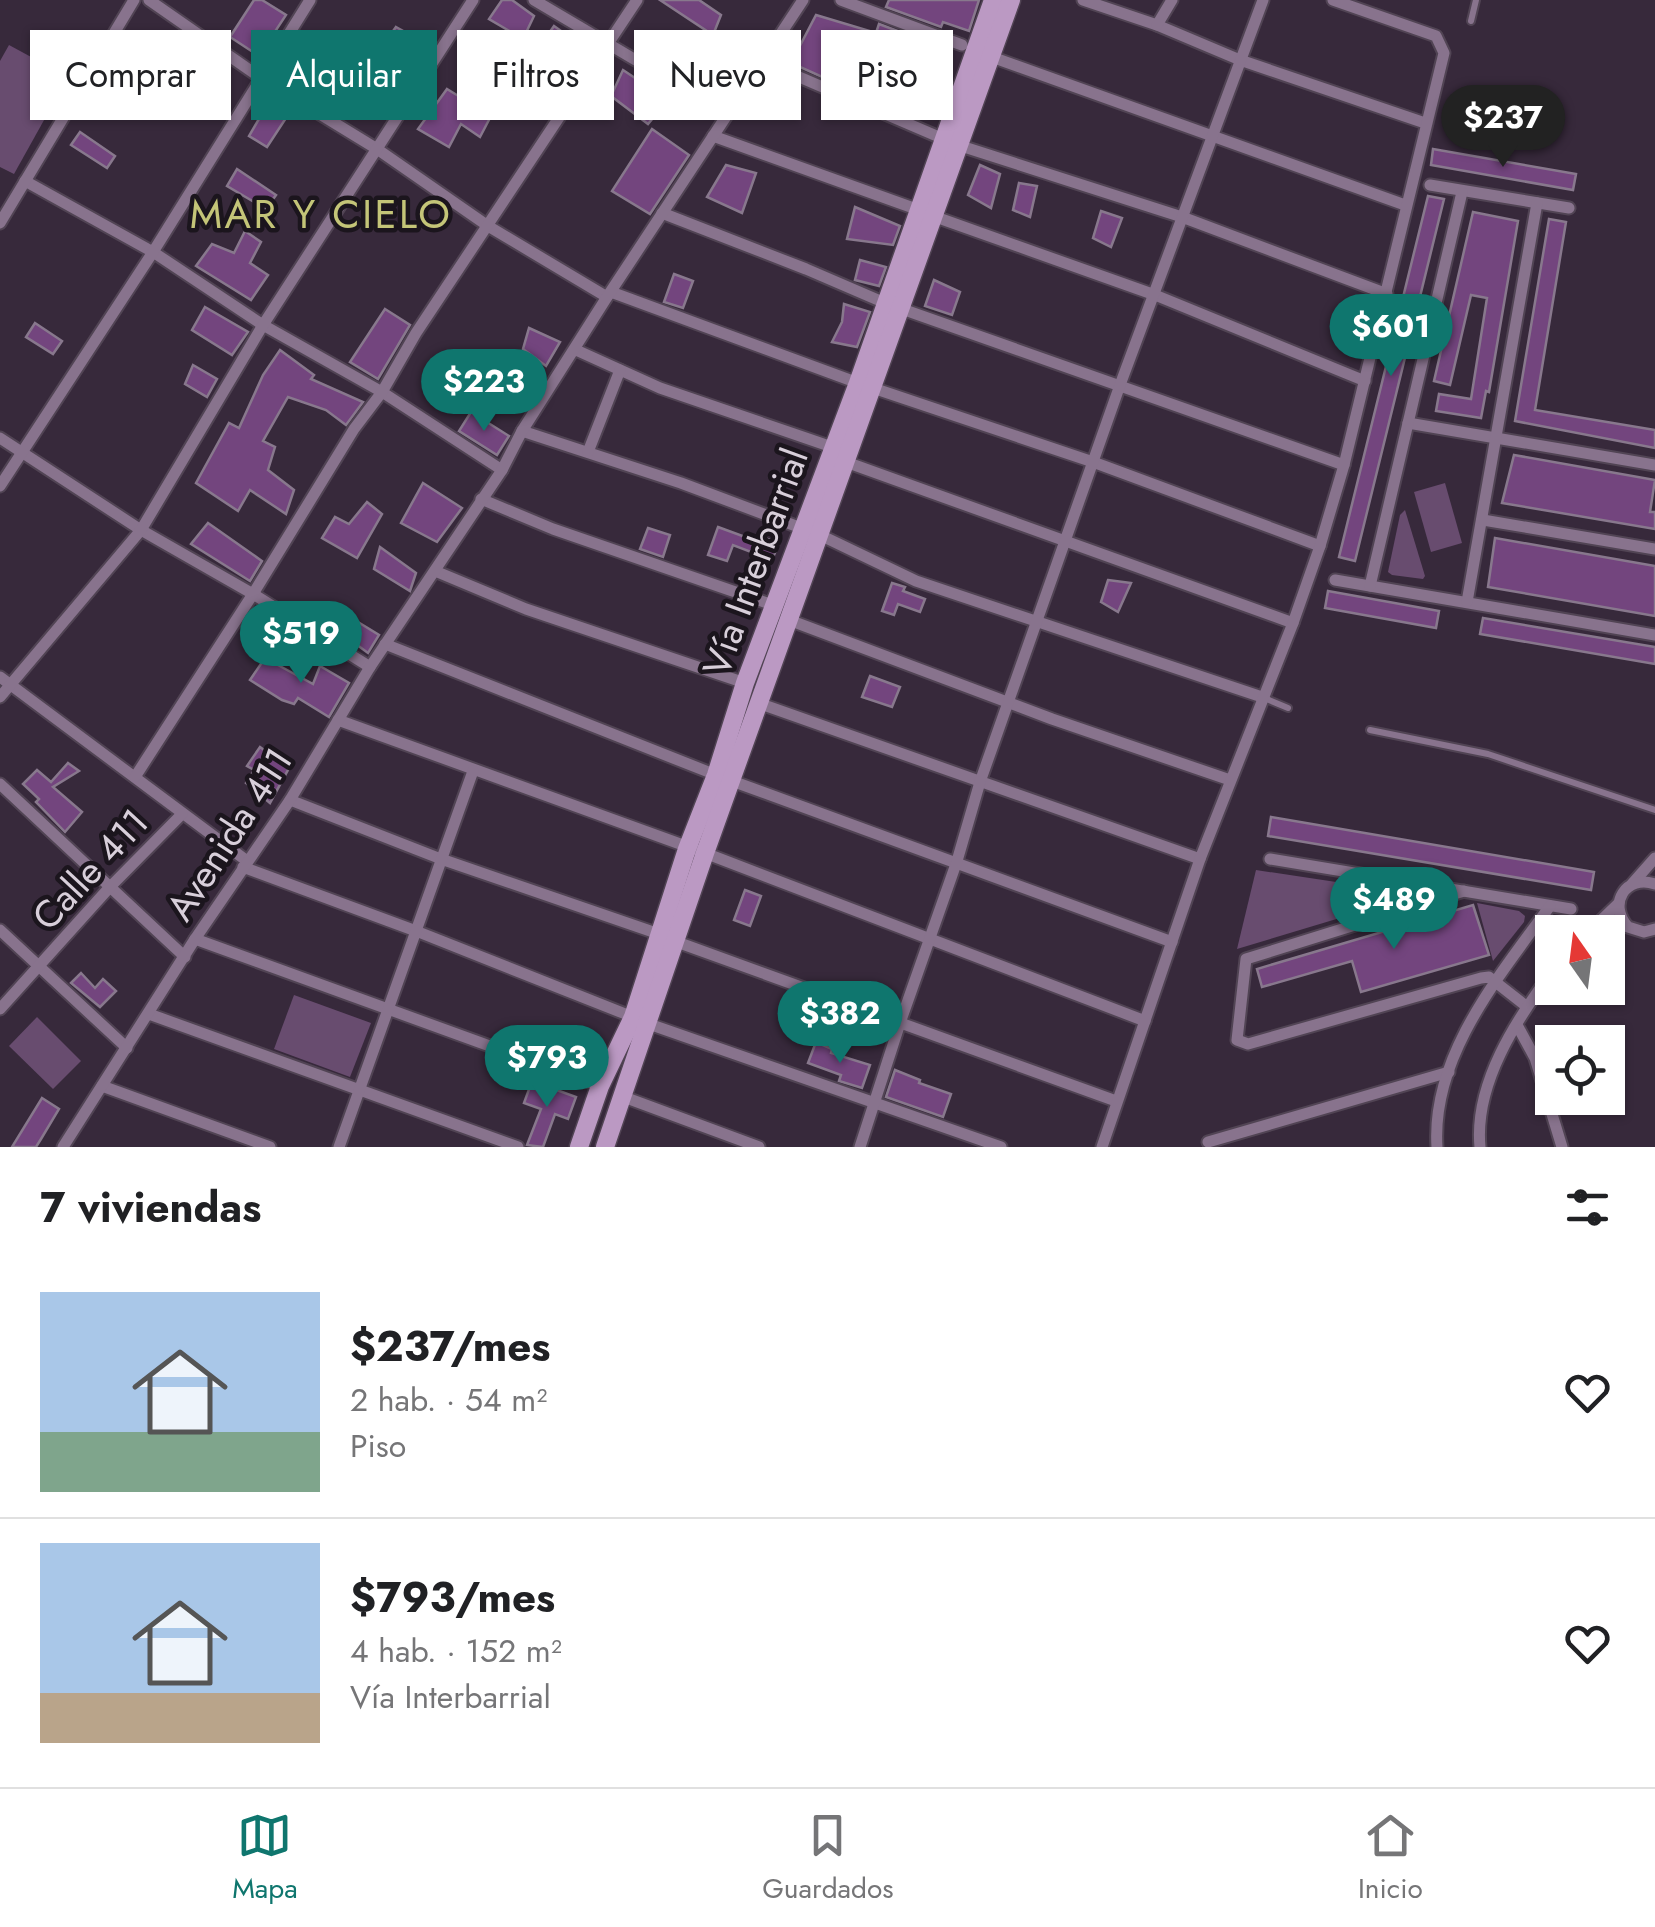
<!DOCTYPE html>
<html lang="es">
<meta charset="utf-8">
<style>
body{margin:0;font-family:Jost,sans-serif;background:#f6f6f6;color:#202124;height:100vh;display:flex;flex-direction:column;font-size:38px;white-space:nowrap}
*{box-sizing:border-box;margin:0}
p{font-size:32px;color:#757577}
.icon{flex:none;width:55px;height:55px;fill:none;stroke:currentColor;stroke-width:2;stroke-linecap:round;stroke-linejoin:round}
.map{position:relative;height:1147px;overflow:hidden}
.details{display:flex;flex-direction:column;background:#fff;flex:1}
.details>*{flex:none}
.guide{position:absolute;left:30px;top:30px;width:1000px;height:90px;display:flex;gap:20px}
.needle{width:65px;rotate:346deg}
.fabs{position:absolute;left:1535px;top:915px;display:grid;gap:20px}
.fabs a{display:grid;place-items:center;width:90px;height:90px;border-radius:0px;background:#fff;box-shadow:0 2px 8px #0004;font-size:50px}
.price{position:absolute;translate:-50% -85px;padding:0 22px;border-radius:35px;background:#0f766e;color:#fff;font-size:32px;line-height:65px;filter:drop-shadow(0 2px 5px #0008)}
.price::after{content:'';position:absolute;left:50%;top:60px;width:30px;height:22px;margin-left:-15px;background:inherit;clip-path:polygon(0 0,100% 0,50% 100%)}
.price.selected{background:#222;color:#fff}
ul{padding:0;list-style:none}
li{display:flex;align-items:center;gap:30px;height:250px;padding:0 40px}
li+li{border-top:2px solid #e0e0e0}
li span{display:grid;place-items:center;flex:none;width:280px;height:200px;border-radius:0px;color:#555}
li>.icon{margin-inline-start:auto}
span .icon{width:120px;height:120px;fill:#fffc;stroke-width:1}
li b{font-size:42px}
h2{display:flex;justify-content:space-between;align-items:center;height:120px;padding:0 40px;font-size:42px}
.tag{padding:0 35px;border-radius:0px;background:#fff;box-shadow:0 2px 8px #0004;font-size:35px;line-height:90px}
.tag.selected{background:#0f766e;color:#fff}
.dock{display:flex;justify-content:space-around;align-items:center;height:140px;border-top:2px solid #e0e0e0;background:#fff;font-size:28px;color:#757577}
.dock a{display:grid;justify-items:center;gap:5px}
.dock .selected{color:#0f766e}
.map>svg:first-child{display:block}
.green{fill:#684c6f}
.building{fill:#73457e;stroke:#88788d;stroke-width:2.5}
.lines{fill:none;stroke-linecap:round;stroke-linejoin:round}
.lane-casing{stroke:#514454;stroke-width:10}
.street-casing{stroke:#514454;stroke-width:15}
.secondary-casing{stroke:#514454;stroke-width:21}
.lane{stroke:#88738d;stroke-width:6}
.street{stroke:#88738d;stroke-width:11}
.secondary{stroke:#bb99c3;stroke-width:18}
.labels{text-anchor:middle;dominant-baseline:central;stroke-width:9;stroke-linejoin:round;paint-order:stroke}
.street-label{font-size:38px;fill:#d8cfda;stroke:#1b151d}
.neighbourhood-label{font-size:40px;letter-spacing:2.5px;fill:#c4c578;stroke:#1b151d}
</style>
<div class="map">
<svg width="1655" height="1147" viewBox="0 0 1655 1147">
<rect width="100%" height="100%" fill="#37293b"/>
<g class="green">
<polygon points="9,45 68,77 14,174 0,167 0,61"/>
<polygon points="1445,483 1462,543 1431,552 1414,492"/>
<polygon points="1405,510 1425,576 1423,579 1392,575 1388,572 1400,515"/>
<polygon points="1256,870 1389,890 1396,897 1393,902 1237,949"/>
<polygon points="1477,903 1519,911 1525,916 1524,922 1493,961"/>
<polygon points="294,995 371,1023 350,1077 274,1049"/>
<polygon points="37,1017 81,1061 53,1089 9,1046"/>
</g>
<g class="building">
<polygon points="254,0 262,0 286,15 259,56 230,37"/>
<polygon points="502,0 512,0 534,16 523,39 489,19"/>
<polygon points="660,0 699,0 721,15 713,35"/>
<polygon points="889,0 979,0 969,31 943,22 941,27 886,7"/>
<polygon points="816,15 876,33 879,24 937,46 920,87 901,77 892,107 854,90 860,63 840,57 829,80 791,63"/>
<polygon points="554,26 591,52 574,78 537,50"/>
<polygon points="396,27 432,47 419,66 384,44"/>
<polygon points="118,67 172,95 158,115 109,79"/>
<polygon points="623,70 668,100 648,124 611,96"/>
<polygon points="447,89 491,116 480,137 461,124 449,147 418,129"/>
<polygon points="270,100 290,112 267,147 249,136"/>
<polygon points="652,129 689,155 650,214 612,191"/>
<polygon points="80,132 115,156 107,168 71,145"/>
<polygon points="1433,149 1576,174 1573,190 1431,165"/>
<polygon points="726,165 756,173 742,213 707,197"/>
<polygon points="980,165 1000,174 991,208 968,195"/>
<polygon points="237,169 276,195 266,209 227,186"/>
<polygon points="1019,183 1037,186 1030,217 1013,210"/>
<polygon points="1428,196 1444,199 1355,561 1339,557"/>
<polygon points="855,207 900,226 893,245 847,239"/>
<polygon points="1101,211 1122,218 1111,247 1093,238"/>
<polygon points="1473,212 1518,221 1489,392 1486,391 1481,418 1436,411 1439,394 1471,399 1487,298 1471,295 1450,385 1434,381"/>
<polygon points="1549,219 1566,222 1535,410 1655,430 1655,448 1515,421"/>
<polygon points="245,231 261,242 250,263 268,275 251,300 196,266 212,244 234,253"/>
<polygon points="860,260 886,267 879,286 855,280"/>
<polygon points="674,274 693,281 683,308 664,302"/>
<polygon points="934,280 960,292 952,315 925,306"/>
<polygon points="844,304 870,312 857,347 832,342 842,322"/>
<polygon points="205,307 248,332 232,355 192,330"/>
<polygon points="385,309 410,325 378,379 350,362"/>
<polygon points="35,323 62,341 53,354 26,337"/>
<polygon points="529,328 560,342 546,366 523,349"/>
<polygon points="280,350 314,375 311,379 363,402 346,425 326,410 288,397 263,441 275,447 268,470 294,490 286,514 250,490 238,511 196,483 229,423 239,428 263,375"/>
<polygon points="193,365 217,379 207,397 185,384"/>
<polygon points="471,412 509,436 497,455 459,431"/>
<polygon points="1514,455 1655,480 1650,512 1655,512 1655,529 1502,503"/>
<polygon points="423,483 462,508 437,542 401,523"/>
<polygon points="367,502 382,514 357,558 322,538 335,517 349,524"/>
<polygon points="208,523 262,561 250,581 191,544"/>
<polygon points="718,527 756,541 759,536 779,543 772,560 733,545 727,561 708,555"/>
<polygon points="648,528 670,535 663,557 640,549"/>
<polygon points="1495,538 1655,566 1655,616 1488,587"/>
<polygon points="380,547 416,573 410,591 374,569"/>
<polygon points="1108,580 1131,583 1118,612 1101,602"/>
<polygon points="892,583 905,587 903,591 925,599 920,612 898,604 894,615 882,611"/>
<polygon points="1328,591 1439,611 1436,628 1325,608"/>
<polygon points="1483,618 1655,647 1655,664 1480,634"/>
<polygon points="353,619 379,635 368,653 345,636"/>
<polygon points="265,658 313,684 320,666 349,683 329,717 298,698 294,704 282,700 250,680"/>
<polygon points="870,676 900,687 892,707 862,697"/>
<polygon points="260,747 289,768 270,803 246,783 254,770 247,766"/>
<polygon points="68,763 79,771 53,787 82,812 65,832 36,802 39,799 23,784 37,770 51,782"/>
<polygon points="1271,817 1594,872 1591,890 1268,836"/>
<polygon points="745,890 761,896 750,926 734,920"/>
<polygon points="1473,905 1489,955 1361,992 1352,961 1262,987 1257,969"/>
<polygon points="81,973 95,988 103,979 116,991 100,1007 71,983"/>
<polygon points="816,1042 832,1049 831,1053 870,1065 862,1088 839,1081 841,1075 808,1063"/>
<polygon points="895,1070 920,1080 919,1083 951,1094 943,1117 886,1097"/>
<polygon points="532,1081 576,1097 568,1119 555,1114 543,1147 527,1145 541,1109 524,1103"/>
<polygon points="42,1098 59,1109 41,1139 36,1147 12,1147"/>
</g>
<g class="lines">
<g class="lane-casing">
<g id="lane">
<polyline points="1471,21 1476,0"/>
<polyline points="1262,697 1288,708"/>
<polyline points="1370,730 1488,754 1655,810"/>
</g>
</g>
<g class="street-casing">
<g id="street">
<polyline points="149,0 261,78 377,149 488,226 607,297"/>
<polyline points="534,0 727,114"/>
<polyline points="841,0 962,45"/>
<polyline points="1083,0 1157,25 1240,60 1425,123"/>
<polyline points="1157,25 1172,0"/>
<polyline points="989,56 1405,205"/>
<polyline points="762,61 946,140"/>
<polyline points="713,136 919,210"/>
<polyline points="961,146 1182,217 1387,294"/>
<polyline points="25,181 153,252 263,325 382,392 502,470"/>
<polyline points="1430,185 1569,208"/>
<polyline points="662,213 806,269 885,303 1344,465"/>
<polyline points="933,216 1155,295 1365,381"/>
<polyline points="0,223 134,0"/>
<polyline points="611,292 858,383"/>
<polyline points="576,350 660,388 832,447"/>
<polyline points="873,388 1093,462 1320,546"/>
<polyline points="1408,423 1655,465"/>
<polyline points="522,431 681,483 820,535 916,581 1262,697"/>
<polyline points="0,438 141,530 253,594 370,667"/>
<polyline points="588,452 620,370"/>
<polyline points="846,462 1293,623"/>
<polyline points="0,486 153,252 310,0"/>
<polyline points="481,499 553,529 773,605"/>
<polyline points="1483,520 1655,549"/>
<polyline points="435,571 526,609 745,683"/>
<polyline points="1335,580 1655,635"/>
<polyline points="1370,586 1462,192"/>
<polyline points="1467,602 1537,203"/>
<polyline points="789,620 1052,719 1230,780"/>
<polyline points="385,644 716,775"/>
<polyline points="0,677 247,861"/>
<polyline points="0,697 141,530 263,325 473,0"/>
<polyline points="761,704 1200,859"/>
<polyline points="338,720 705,853 1145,1021"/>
<polyline points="135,777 253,594 354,429 382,392 416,333 637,0"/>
<polyline points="732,781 1172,942"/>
<polyline points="0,784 185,957"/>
<polyline points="290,800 441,859 659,934"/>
<polyline points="1270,859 1571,909"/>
<polyline points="243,867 416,931 633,1017"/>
<polyline points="1632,884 1655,858"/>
<path d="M1655,884C1626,874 1607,904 1628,927L1644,932L1655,929"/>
<polyline points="1464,891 1246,959 1237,1040 1248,1044 1481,978 1489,977 1526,1006"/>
<polyline points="0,930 127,1048"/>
<polyline points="1589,932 1618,904"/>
<polyline points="195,939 600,1086"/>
<polyline points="677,942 1116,1101"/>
<polyline points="0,1009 109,888 182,814"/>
<polyline points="149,1014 518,1147"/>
<polyline points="649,1024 1001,1147"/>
<polyline points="1517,1025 1535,1058 1562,1147"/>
<polyline points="102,1086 270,1147"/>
<polyline points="624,1097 759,1147"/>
<polyline points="1208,1142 1449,1072"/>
<polyline points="63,1147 195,939 290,800 370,667 502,470 522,431 607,297 803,0"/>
<polyline points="339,1147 473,771"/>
<polyline points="860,1147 900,1023 957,861 980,782 1120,385 1263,0"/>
<polyline points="1102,1147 1200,859 1293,623 1320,546 1344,465 1444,53 1436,36 1333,0"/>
<path d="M1437,1147C1431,1056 1500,975 1550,906"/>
<path d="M1480,1147C1474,1084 1516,1020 1552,972"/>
</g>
</g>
<g class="secondary-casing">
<g id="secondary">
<polyline points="579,1147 600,1086 633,1017 687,849 716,775 745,683 858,383 993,0"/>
<polyline points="605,1147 705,853 1011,0"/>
</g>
</g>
<use href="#lane" class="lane"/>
<use href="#street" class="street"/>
<use href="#secondary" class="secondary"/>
</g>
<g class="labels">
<g class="street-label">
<text transform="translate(755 562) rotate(-70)">Vía Interbarrial</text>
<text transform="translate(229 834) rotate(-57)">Avenida 411</text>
<text transform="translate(90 869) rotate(-47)">Calle 411</text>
</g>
<g class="neighbourhood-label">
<text x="321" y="214">MAR Y CIELO</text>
</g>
</g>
</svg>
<div class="fabs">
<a><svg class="needle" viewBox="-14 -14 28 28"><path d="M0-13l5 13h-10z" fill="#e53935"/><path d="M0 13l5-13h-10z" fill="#757577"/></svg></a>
<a><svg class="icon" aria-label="locate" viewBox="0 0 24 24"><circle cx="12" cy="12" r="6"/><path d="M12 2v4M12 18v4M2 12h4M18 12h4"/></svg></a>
</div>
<b class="price selected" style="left:1503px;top:170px">$237</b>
<b class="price" style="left:1391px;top:379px">$601</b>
<b class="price" style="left:484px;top:434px">$223</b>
<b class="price" style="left:301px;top:686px">$519</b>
<b class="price" style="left:1394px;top:952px">$489</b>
<b class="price" style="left:840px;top:1066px">$382</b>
<b class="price" style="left:547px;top:1110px">$793</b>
<div class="guide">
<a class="tag">Comprar</a>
<a class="tag selected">Alquilar</a>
<a class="tag">Filtros</a>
<a class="tag">Nuevo</a>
<a class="tag">Piso</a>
</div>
</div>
<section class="details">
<h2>7 viviendas<svg class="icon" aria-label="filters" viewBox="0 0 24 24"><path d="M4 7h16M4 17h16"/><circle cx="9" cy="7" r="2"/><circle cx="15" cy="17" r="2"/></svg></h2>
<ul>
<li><span style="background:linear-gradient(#a9c7e8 70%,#7fa58c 0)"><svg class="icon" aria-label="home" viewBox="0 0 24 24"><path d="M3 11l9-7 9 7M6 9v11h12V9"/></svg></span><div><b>$237/mes</b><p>2 hab. · 54 m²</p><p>Piso</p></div><svg class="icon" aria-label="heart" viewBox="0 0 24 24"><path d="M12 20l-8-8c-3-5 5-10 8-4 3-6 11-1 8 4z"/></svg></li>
<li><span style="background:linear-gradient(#a9c7e8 75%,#b9a48a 0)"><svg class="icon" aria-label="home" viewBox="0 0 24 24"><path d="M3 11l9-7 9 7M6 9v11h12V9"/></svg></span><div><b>$793/mes</b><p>4 hab. · 152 m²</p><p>Vía Interbarrial</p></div><svg class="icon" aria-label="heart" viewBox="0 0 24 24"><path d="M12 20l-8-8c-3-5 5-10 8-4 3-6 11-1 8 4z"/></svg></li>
</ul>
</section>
<nav class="dock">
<a class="selected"><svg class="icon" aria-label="map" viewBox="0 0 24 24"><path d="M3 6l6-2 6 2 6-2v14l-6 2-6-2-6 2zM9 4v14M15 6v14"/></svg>Mapa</a>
<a><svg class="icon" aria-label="saved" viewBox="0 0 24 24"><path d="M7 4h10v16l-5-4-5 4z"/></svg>Guardados</a>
<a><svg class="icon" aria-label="home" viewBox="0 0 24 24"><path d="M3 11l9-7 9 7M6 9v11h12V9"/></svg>Inicio</a>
</nav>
